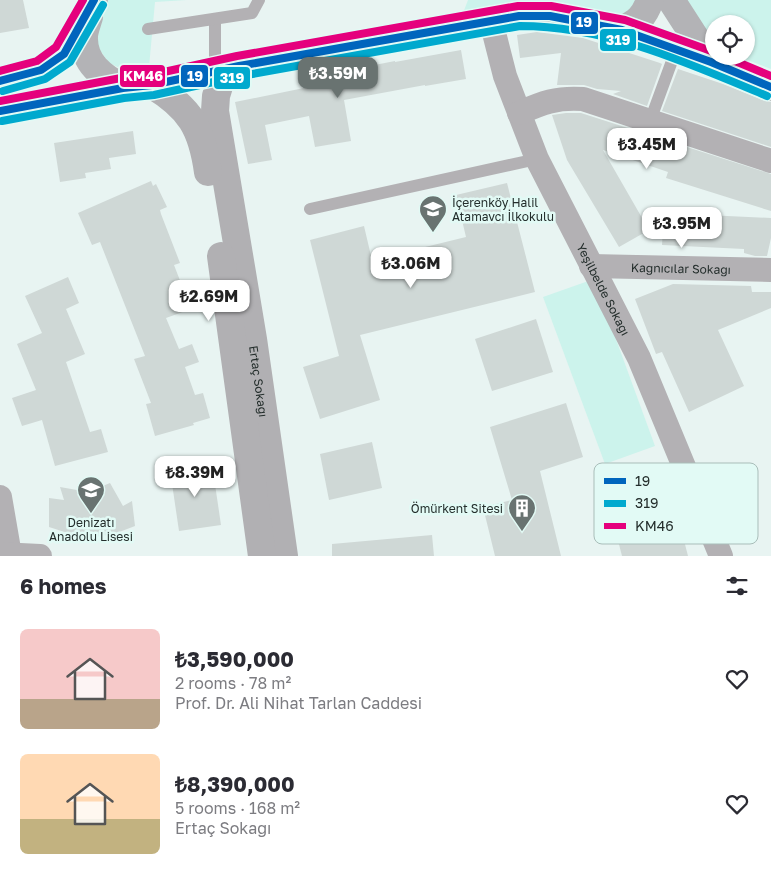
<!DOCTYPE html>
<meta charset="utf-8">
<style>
body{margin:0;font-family:"Golos Text",sans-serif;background:#f7f7f7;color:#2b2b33;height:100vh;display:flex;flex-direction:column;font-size:19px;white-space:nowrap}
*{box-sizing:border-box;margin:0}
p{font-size:16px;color:#7c7c81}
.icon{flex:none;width:28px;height:28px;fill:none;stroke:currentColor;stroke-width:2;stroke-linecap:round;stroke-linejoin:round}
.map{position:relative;height:556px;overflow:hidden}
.side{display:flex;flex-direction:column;background:#fff;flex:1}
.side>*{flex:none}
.fabs{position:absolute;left:705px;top:15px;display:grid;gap:10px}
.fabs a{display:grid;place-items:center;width:50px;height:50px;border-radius:50%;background:#fff;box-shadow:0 1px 4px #0004;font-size:25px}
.price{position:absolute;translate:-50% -42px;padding:0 11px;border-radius:10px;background:#fff;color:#222;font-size:16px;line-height:32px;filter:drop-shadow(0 1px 2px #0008)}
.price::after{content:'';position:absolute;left:50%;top:30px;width:15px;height:11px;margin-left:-8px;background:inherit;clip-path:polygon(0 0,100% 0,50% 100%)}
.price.current{background:#697371;color:#fff}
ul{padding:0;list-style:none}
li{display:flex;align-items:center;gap:15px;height:125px;padding:0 20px}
li span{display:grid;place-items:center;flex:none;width:140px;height:100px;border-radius:8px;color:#555}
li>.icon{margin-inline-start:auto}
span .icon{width:60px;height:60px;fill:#fffc;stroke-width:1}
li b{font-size:21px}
h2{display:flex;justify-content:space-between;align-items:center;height:60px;padding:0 20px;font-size:21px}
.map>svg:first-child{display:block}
.green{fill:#ccf3ec}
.building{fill:#cfd8d6}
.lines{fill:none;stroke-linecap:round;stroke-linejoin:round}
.lane{stroke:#b3b1b4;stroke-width:12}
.street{stroke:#b3b1b4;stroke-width:24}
.secondary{stroke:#b1b0b3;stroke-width:28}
.primary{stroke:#b3b3b6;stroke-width:28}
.bus-1-casing{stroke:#e2faf5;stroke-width:11}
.bus-2-casing{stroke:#e2faf5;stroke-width:11}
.bus-3-casing{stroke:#e2faf5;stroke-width:11}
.bus-1{stroke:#0065bd;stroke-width:8}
.bus-2{stroke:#00a9ce;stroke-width:8}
.bus-3{stroke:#e5007d;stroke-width:8}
.labels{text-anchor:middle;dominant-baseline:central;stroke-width:5;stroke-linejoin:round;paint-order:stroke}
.poi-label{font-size:12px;fill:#242e2c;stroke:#e2faf5;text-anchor:start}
.street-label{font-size:12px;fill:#242e2c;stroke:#e2faf5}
.key{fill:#e2faf5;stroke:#a9bdb9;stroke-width:1}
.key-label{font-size:14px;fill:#242e2c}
.line-badge{stroke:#e2faf5;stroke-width:2}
.badge-label{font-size:14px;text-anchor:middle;font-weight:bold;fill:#fff}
</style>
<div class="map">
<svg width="771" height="556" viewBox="0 0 771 556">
<rect width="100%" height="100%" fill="#e8f4f2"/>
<g class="green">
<polygon points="106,0 187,0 155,2 149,67 124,70 109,63 97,46 95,25"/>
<polygon points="468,0 641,0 622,18 463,13"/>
<polygon points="684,0 771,0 771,69 737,56 746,56 746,24 714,24 714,43"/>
<polygon points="594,279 655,446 605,464 543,297"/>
</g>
<g class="building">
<polygon points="0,0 23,0 29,28 0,33"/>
<polygon points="537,32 583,38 660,63 662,64 647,106 613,94 621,91 597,89 584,85 557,85 561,53 520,58 517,35"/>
<polygon points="461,50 466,79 425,86 425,85 344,100 351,141 315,147 309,116 265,125 272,160 248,164 235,102 304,88 303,79 395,61 395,62"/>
<polygon points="678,69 723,84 765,101 771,102 771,147 662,111"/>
<polygon points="566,113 581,113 771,174 771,211 666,178 668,172 603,150 649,230 619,247 567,160 552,115"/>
<polygon points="133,131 136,154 109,158 111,169 85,173 86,178 60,182 54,143"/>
<polygon points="151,181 153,186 156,184 167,207 160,210 161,214 180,263 174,265 191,309 166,318 179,349 192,344 199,362 185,367 195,395 203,393 210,418 193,423 194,425 155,436 146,404 151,403 134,359 145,356 100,242 92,245 78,213"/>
<polygon points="507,183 535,292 360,335 380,400 320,419 303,367 339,356 310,240 364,226 372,260 466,237 456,195"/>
<polygon points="664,213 771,218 771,238 767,256 755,256 744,253 744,249 662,245"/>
<polygon points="68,277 79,303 66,309 85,354 66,362 90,432 101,429 108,452 55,466 42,420 22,426 12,398 36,390 17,344 42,333 25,296"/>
<polygon points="673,284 751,286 752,292 771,292 771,308 718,330 744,386 689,412 662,352 656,354 635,299"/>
<polygon points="536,319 553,372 492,391 475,339"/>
<polygon points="566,403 583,457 540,471 561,556 495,556 483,507 512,500 490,427"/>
<polygon points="372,442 382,488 329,500 320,454"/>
<polygon points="212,464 221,525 179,531 170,470"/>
<polygon points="110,483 123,506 132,501 135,526 114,534 95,537 74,535 49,527 49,498 64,500 60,487 88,492"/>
<polygon points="676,509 688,556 622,556 614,525"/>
<polygon points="432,535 434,556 332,556 332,544"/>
</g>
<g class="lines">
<g class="lane">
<polyline points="215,19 215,71"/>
<polyline points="148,29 252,13 259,0"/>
<polyline points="650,121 676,50"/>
<polyline points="310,209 537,159"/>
</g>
<g class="street">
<path id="s1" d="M491,21L505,76L537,159L639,358L721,556"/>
<path d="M519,113C542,103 557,97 583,99L771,161"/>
<path id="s2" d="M591,266L771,270"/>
<polyline points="0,497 10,555"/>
<polyline points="0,554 40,556"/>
</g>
<g class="secondary">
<path id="s3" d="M239,66L220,83L216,96L215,111L253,339L284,556"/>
<path d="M152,85C190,108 202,128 208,172"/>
<polyline points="221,256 262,556"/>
</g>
<g class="primary">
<polyline points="671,0 711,62"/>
<path d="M89,17C87,24 84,31 84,37C83,63 103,77 123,88"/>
<path d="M622,30C638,22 644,17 650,0"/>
<polyline points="0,81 41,70 64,54 94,0"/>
<polyline points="0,111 123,88 152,85 239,66 519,16 550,16 622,30 711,62 771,87"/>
</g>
<g class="bus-1-casing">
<g id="bus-1">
<polyline points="0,81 41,70 64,54 94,0"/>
<polyline points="0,111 123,88 152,85 239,66 519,16 550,16 622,30 711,62 771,87"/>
</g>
</g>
<g class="bus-2-casing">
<g id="bus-2">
<polyline points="3,91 45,79 70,62 103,5"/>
<path d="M2,121L124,98L154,95L241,76L520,26C607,26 688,63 767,96"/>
</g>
</g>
<g class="bus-3-casing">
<g id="bus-3">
<polyline points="723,56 771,76"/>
<polyline points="0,71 37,61 56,47 83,0"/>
<polyline points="0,101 121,78 150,75 237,56 518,6 551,6 625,20 714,52"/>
</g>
</g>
<use href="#bus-1" class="bus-1"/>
<use href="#bus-2" class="bus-2"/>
<use href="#bus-3" class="bus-3"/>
</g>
<defs>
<g id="school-pin" transform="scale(1.4375)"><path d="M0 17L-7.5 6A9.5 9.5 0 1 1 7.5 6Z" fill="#697371" stroke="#e2faf5"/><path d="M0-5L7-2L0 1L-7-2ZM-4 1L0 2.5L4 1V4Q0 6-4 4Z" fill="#fff"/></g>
<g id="building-pin" transform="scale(1.4375)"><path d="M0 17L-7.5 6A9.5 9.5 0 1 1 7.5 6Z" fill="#697371" stroke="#e2faf5"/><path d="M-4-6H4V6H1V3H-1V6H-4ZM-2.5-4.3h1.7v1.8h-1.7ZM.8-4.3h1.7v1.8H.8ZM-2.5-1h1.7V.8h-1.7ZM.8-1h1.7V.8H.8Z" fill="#fff"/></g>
</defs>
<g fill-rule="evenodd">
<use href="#school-pin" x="433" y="209"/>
<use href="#school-pin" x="91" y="490"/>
<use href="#building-pin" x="522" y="508"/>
</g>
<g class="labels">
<g class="poi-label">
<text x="452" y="202">İçerenköy Halil<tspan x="452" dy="14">Atamavcı İlkokulu</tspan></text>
<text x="503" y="508" text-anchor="end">Ömürkent Sitesi</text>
<text x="91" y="522" text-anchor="middle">Denizatı<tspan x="91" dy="14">Anadolu Lisesi</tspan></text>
</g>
<g class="street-label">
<text stroke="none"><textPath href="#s2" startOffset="90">Kağnıcılar Sokağı</textPath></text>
<text stroke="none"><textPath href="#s1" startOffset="292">Yeşilbelde Sokağı</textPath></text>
<text stroke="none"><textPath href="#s3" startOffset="328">Ertaç Sokağı</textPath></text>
</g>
</g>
<rect x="594" y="463" width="164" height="81" rx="8" class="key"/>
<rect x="604" y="478" width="22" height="6" fill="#0065bd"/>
<rect x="604" y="500" width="22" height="7" fill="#00a9ce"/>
<rect x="604" y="523" width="22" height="6" fill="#e5007d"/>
<g class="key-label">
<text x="635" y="486">19</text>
<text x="635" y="508">319</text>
<text x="635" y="531">KM46</text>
</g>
<g class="line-badge">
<rect x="570" y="11" width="29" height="24" rx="5" fill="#0065bd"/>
<rect x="599" y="28" width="38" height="24" rx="5" fill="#00a9ce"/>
<rect x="180" y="64" width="29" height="24" rx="5" fill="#0065bd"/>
<rect x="119" y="64" width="47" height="24" rx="5" fill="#e5007d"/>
<rect x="213" y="66" width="38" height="24" rx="5" fill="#00a9ce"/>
</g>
<g class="badge-label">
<text x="584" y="27">19</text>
<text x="618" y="45">319</text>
<text x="195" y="81">19</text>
<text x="143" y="81">KM46</text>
<text x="232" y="83">319</text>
</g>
</svg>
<div class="fabs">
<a><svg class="icon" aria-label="locate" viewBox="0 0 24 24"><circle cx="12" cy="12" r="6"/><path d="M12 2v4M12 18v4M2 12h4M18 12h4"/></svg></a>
</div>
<b class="price current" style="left:338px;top:99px">₺3.59M</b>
<b class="price" style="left:647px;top:170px">₺3.45M</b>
<b class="price" style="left:682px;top:249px">₺3.95M</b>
<b class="price" style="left:411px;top:289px">₺3.06M</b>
<b class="price" style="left:209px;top:322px">₺2.69M</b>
<b class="price" style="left:195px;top:498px">₺8.39M</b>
</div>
<section class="side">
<h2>6 homes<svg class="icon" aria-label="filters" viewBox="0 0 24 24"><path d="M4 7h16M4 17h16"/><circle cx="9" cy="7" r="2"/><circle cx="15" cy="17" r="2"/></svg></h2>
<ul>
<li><span style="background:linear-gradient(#f6c9c9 70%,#b9a48a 0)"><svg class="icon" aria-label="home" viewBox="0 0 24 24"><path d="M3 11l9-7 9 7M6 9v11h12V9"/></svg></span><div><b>₺3,590,000</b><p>2 rooms · 78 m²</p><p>Prof. Dr. Ali Nihat Tarlan Caddesi</p></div><svg class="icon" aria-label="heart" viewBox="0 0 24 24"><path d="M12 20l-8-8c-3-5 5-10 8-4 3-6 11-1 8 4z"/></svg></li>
<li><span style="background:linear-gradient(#ffd9b3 65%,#c2b280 0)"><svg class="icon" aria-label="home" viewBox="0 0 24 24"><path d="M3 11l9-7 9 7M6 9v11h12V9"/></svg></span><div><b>₺8,390,000</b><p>5 rooms · 168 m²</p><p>Ertaç Sokağı</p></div><svg class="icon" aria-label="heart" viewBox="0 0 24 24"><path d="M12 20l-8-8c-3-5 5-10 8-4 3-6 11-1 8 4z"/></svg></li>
</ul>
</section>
